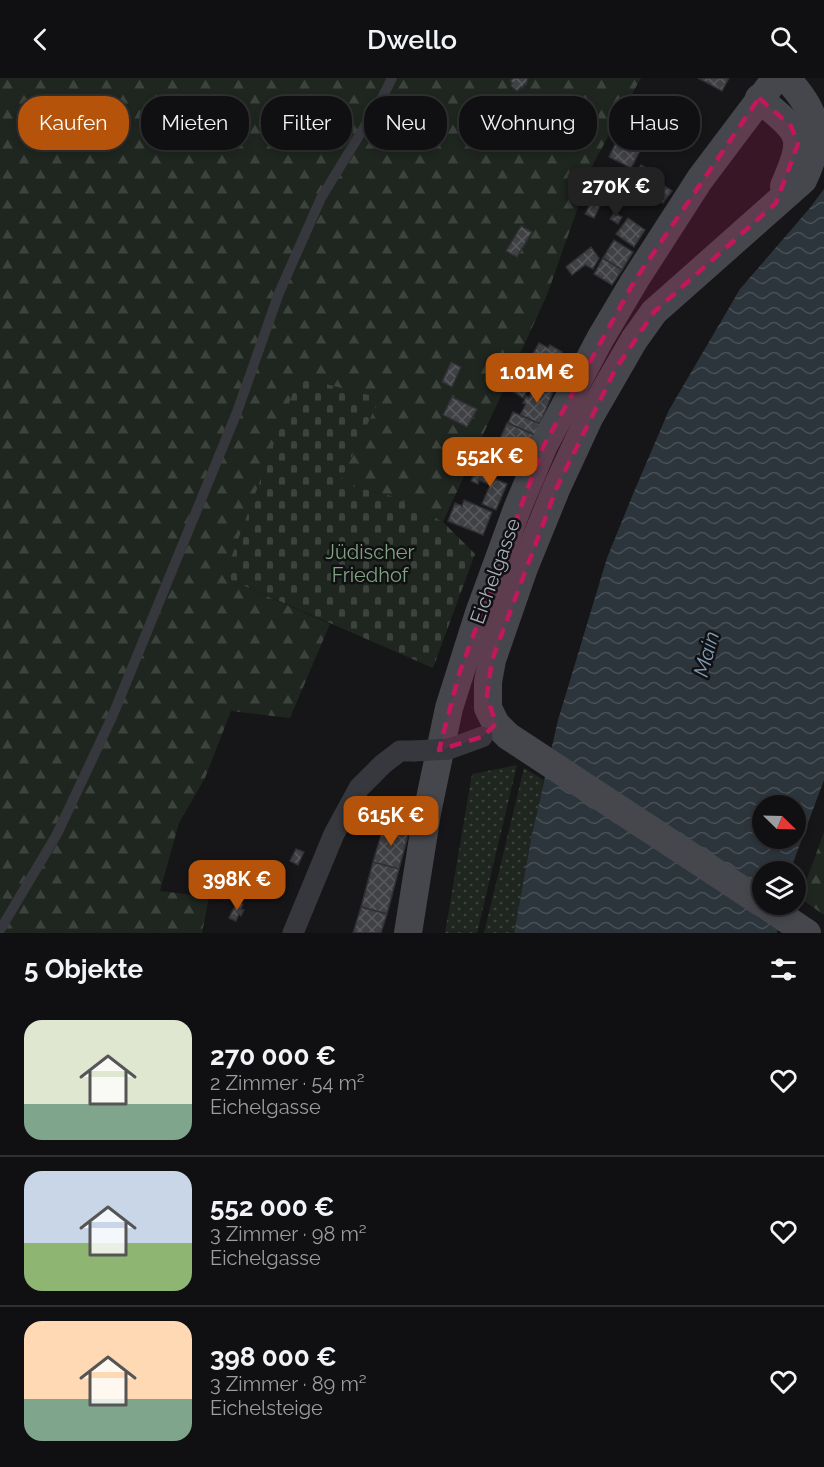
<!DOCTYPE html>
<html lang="de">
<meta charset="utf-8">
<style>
body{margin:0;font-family:Raleway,sans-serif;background:#19191b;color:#f1f3f6;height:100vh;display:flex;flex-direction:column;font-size:22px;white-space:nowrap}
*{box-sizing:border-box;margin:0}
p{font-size:20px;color:#9c9d9f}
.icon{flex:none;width:33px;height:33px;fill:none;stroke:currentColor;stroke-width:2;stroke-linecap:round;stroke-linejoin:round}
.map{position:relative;height:855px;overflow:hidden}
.drawer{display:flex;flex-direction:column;background:#101012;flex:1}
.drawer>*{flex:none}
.hud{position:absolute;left:18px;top:18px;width:789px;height:54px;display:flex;gap:12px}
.needle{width:39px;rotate:113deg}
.tools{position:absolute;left:752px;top:717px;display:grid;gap:12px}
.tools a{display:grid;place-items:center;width:54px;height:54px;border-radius:50%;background:#101012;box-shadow:0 3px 9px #0003,0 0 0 2px #303032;font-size:30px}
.price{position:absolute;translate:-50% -51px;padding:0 14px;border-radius:12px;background:#b45309;color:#fff;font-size:20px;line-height:39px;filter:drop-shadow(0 2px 3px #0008)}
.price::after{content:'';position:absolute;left:50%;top:36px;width:18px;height:14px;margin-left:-9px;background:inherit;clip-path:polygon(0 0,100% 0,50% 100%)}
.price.active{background:#222;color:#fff}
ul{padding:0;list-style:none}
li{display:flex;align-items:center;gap:18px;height:150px;padding:0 24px}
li+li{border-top:2px solid #303032}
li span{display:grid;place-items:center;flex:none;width:168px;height:120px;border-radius:18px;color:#555}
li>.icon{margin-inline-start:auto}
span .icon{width:72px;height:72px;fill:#fffc;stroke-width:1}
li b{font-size:26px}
h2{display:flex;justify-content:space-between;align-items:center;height:72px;padding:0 24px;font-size:26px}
.pill{padding:0 21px;border-radius:24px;background:#101012;box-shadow:0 3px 9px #0003,0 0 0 2px #303032;font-size:21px;line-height:54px}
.pill.active{background:#b45309;color:#fff}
header{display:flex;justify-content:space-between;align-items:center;height:78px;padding:0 24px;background:#101012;font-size:27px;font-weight:600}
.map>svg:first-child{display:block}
.grass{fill:url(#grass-dots)}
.forest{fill:url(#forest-firs)}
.cemetery{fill:url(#cemetery-stones)}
.water{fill:url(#water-waves);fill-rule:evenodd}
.building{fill:url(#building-cross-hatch);stroke:#303034;stroke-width:1.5}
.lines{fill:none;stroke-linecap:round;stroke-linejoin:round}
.lane{stroke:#37383d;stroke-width:10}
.street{stroke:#37383d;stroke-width:21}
.secondary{stroke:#45474d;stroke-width:28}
.street-bridge{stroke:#37383d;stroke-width:21}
.marked{fill:#c2185b;fill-opacity:0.2;stroke:#c2185b;stroke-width:4.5;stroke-dasharray:12 8;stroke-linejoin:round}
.labels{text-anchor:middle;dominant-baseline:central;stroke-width:5;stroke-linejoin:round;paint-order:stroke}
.park-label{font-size:20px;fill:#7fa381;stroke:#111113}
.street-label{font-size:20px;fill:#a8adb8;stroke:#111113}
.water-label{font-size:21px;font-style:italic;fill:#7f9bb3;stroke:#111113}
</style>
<header><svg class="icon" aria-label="back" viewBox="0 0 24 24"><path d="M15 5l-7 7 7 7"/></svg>Dwello<svg class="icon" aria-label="search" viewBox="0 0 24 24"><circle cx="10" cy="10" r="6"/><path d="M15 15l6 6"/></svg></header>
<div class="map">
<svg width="824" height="855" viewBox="0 0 824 855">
<defs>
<pattern id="grass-dots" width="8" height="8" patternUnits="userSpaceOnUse" patternTransform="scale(1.5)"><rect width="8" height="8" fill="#1e261f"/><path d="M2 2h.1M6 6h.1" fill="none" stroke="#3c433d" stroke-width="1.8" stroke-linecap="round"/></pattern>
<pattern id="forest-firs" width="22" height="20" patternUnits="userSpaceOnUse" patternTransform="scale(1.5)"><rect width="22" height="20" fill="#1e261f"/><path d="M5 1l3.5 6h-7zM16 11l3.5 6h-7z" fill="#3c433d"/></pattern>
<pattern id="cemetery-stones" width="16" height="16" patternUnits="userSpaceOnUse" patternTransform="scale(1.5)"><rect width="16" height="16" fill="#1e261f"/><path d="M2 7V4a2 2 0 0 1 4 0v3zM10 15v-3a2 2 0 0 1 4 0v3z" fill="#3c433d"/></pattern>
<pattern id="water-waves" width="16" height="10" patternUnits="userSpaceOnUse" patternTransform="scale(1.5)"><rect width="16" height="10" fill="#2c353c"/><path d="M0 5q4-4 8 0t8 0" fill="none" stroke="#485056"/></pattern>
<pattern id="building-cross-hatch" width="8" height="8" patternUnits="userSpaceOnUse" patternTransform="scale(1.5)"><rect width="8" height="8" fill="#404145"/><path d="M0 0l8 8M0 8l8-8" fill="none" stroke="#595a5e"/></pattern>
</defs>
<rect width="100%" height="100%" fill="#161618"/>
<g class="grass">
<polygon points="517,687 477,855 445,855 472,696"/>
<polygon points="524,690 544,702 532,756 514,855 484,855"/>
</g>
<g class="forest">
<polygon points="0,0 641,0 594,84 547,217 443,444 395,419 339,405 224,499 330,546 290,640 231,633 205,700 179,745 160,813 209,819 202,855 0,855"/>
<polygon points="824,754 824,837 800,820"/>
</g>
<polygon class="cemetery" points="299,299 380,320 339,405 395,419 443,444 475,476 433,590 224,499"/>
<path class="water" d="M824,111V702L790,793L762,794V826L783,827L777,855H514L532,756L558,642L607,480L633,416L669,332L740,211L809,131ZM762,728H795V760H762Z"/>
<g class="building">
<polygon points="513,0 528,0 526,7 524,6 523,10 521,9 517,13 511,8 512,5 510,3"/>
<polygon points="698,0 729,0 722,13"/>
<polygon points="634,27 647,33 648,31 668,40 665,46 668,47 658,67 649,63 647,68 642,69 631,90 609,79"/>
<polygon points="641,87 648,91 646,95 672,113 663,125 637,112 643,101 635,96"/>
<polygon points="600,106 609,110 594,140 585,136"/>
<polygon points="614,135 622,139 618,146 610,141"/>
<polygon points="628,140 645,152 634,169 616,156"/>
<polygon points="521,148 532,154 517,179 506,173"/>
<polygon points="614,162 633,174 622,192 603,180"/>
<polygon points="591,169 599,180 593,191 585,187 572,197 566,189"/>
<polygon points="603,180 622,192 612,207 594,196"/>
<polygon points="539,265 548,270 550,267 562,274 561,276 570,282 555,310 535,299 523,320 512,313"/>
<polygon points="451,284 461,289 452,309 442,304"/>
<polygon points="535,307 553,314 540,346 520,337 526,326 523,325 526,318 529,319"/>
<polygon points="452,319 477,331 467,349 443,337"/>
<polygon points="513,334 540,346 535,357 508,345"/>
<polygon points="507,345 535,357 517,398 489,386 494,375 492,374 495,365 498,366"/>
<polygon points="477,389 495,396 493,400 507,406 496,432 482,426 490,407 479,402 478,406 471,403"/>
<polygon points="464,422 492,434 483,457 448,443 455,425 462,428"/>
<polygon points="384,747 409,754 399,791 373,784"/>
<polygon points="296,771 304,774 298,787 290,783"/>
<polygon points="373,784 399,791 387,836 361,829"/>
<polygon points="237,823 243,826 241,831 244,832 241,838 239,836 236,843 229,840"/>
<polygon points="361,829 387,836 381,855 353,855"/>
</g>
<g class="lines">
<polyline class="lane" points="0,852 57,756 112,639 237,334 279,215 321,120 382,20 392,0"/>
<polyline class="street" points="293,855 334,756 359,710 383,686 400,673 414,673"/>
<g class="secondary">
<path d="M759,20C799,56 808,54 784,108"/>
<path d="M762,825L508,658L496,646L488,630V604L492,582L524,490L557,409L589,340L634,262L654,234L803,102C824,59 819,35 786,0"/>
<polyline points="764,826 807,855"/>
<polyline points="408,855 427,735 449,630 479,535 517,431 543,369 600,261 635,202 700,101 776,0"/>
</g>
<polyline class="street-bridge" points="414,673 449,671 482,659"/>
</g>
<path class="marked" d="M759,20L791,48L798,66L776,125L654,234L615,292L557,409L492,582L487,618L496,646L482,659L439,672L459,596L543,369L635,202Z"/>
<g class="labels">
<g class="park-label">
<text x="370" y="474">Jüdischer<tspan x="370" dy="23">Friedhof</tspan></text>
</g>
<g class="street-label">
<text transform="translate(495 493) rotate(-70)">Eichelgasse</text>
</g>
<g class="water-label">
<text transform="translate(706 576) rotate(-75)">Main</text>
</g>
</g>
</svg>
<div class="tools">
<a><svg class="needle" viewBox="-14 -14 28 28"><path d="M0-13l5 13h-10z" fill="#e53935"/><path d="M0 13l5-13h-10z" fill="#9c9d9f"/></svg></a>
<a><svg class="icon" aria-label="layers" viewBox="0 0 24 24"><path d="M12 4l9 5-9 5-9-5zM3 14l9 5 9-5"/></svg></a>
</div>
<b class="price active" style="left:616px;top:140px">270K €</b>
<b class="price" style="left:537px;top:326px">1.01M €</b>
<b class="price" style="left:490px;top:410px">552K €</b>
<b class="price" style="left:391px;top:769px">615K €</b>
<b class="price" style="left:237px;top:833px">398K €</b>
<div class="hud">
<a class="pill active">Kaufen</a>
<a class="pill">Mieten</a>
<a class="pill">Filter</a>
<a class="pill">Neu</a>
<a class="pill">Wohnung</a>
<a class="pill">Haus</a>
</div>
</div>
<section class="drawer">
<h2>5 Objekte<svg class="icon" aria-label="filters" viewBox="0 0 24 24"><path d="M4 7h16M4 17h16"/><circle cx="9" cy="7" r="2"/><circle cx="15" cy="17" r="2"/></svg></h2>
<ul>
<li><span style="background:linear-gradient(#dfe7d0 70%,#7fa58c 0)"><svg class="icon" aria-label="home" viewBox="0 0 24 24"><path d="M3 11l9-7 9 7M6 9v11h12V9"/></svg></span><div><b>270 000 €</b><p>2 Zimmer · 54 m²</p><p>Eichelgasse</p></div><svg class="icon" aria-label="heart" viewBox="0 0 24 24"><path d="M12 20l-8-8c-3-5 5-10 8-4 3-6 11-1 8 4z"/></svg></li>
<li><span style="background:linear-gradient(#c9d6e8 60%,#8fb573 0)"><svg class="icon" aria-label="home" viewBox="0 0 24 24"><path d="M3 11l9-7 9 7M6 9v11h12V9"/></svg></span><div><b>552 000 €</b><p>3 Zimmer · 98 m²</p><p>Eichelgasse</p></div><svg class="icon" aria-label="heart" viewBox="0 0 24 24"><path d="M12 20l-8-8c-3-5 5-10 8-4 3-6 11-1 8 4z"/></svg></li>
<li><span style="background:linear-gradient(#ffd9b3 65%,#7fa58c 0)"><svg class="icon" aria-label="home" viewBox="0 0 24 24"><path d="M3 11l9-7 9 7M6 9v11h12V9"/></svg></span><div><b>398 000 €</b><p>3 Zimmer · 89 m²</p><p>Eichelsteige</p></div><svg class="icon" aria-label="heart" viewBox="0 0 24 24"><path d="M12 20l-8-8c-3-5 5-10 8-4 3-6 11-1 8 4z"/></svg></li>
</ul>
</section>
